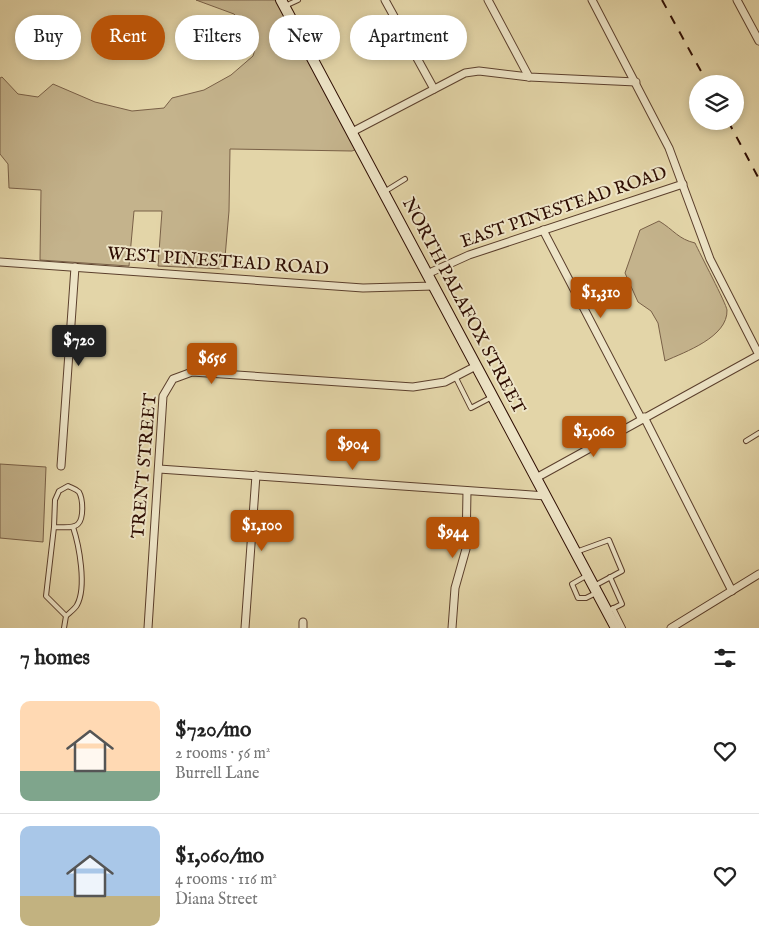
<!DOCTYPE html>
<meta charset="utf-8">
<style>
body{margin:0;font-family:"IM FELL English",serif;background:#f6f6f6;color:#222;height:100vh;display:flex;flex-direction:column;font-size:19px;white-space:nowrap}
*{box-sizing:border-box;margin:0}
p{font-size:16px;color:#767676}
.icon{flex:none;width:28px;height:28px;fill:none;stroke:currentColor;stroke-width:2;stroke-linecap:round;stroke-linejoin:round}
.map{position:relative;height:628px;overflow:hidden}
.panel{display:flex;flex-direction:column;background:#fff;flex:1}
.panel>*{flex:none}
.banner{position:absolute;left:15px;top:15px;width:500px;height:45px;display:flex;gap:10px}
.buttons{position:absolute;left:689px;top:75px;display:grid;gap:10px}
.buttons a{display:grid;place-items:center;width:55px;height:55px;border-radius:50%;background:#fff;box-shadow:0 2px 8px #0003;font-size:25px}
.price{position:absolute;translate:-50% -42px;padding:0 11px;border-radius:5px;background:#b45309;color:#fff;font-size:16px;line-height:32px;filter:drop-shadow(0 1px 2px #0008)}
.price::after{content:'';position:absolute;left:50%;top:30px;width:15px;height:11px;margin-left:-8px;background:inherit;clip-path:polygon(0 0,100% 0,50% 100%)}
.price.current{background:#222;color:#fff}
ul{padding:0;list-style:none}
li{display:flex;align-items:center;gap:15px;height:125px;padding:0 20px}
li+li{border-top:1px solid #e0e0e0}
li span{display:grid;place-items:center;flex:none;width:140px;height:100px;border-radius:10px;color:#555}
li>.icon{margin-inline-start:auto}
span .icon{width:60px;height:60px;fill:#fffc;stroke-width:1}
li b{font-size:21px}
h2{display:flex;justify-content:space-between;align-items:center;height:60px;padding:0 20px;font-size:21px}
.tag{padding:0 18px;border-radius:22px;background:#fff;box-shadow:0 2px 8px #0003;font-size:18px;line-height:45px}
.tag.current{background:#b45309;color:#fff}
.map>svg:first-child{display:block}
.green{fill:#c4b38c;stroke:#796047}
.lines{fill:none;stroke-linecap:round;stroke-linejoin:round}
.lane-casing{stroke:#5b3f2c;stroke-width:6}
.street-casing{stroke:#5b3f2c;stroke-width:9}
.secondary-casing{stroke:#2e0d02;stroke-width:12}
.lane{stroke:#ede4c6;stroke-width:4}
.street{stroke:#ede4c6;stroke-width:7}
.secondary{stroke:#ede4c6;stroke-width:10}
.rail{stroke:#2e0d02;stroke-width:2;stroke-dasharray:9 9;stroke-linecap:butt}
.labels{text-anchor:middle;dominant-baseline:central;stroke-width:4;stroke-linejoin:round;paint-order:stroke}
.street-label{font-size:18px;fill:#2e0d02;stroke:#ede4c6}
</style>
<div class="map">
<svg width="759" height="628" viewBox="0 0 759 628">
<rect width="100%" height="100%" fill="#e3d5a8"/>
<filter id="stains"><feTurbulence type="fractalNoise" baseFrequency=".004" numOctaves="4"/><feColorMatrix values="0 0 0 0 .2 0 0 0 0 .09 0 0 0 0 .02 0 0 0 .5 -.17"/></filter>
<radialGradient id="worn" r=".72"><stop offset=".6" stop-color="#630" stop-opacity="0"/><stop offset="1" stop-color="#630" stop-opacity=".3"/></radialGradient>
<g class="green">
<polygon points="196,0 277,0 357,149 352,151 230,149 229,211 224,269 158,266 162,211 134,211 129,266 40,260 41,190 9,188 8,164 0,154 0,78 2,77 18,94 38,97 53,84 95,102 132,111 164,108 172,98 204,90 231,75 253,56 258,39 234,14"/>
<path d="M659,221C674,230 678,239 695,243C700,254 726,303 727,310C728,337 685,352 665,361L658,323L651,311L638,302L625,273L640,230Z"/>
<polygon points="0,464 46,467 43,542 0,538"/>
</g>
<g class="lines">
<g class="lane-casing">
<g id="lane">
<polyline points="285,6 298,0"/>
<polyline points="384,192 405,179"/>
<polyline points="456,378 471,408 492,397"/>
<polyline points="746,441 759,433"/>
<path d="M54,527C61,527 73,529 78,524C84,518 83,499 79,492C76,489 72,488 68,486L59,491L55,500L54,527L46,596L66,616L64,628"/>
<polyline points="576,552 609,540 622,571 594,586"/>
<polyline points="586,576 572,584 578,598 586,598 596,593"/>
<polyline points="613,608 623,628"/>
<polyline points="608,611 622,604 610,577"/>
<path d="M66,616C69,613 75,609 77,605C87,587 79,545 73,527"/>
</g>
</g>
<g class="street-casing">
<g id="street">
<polyline points="385,0 434,89"/>
<polyline points="488,0 529,77"/>
<polyline points="737,0 759,41"/>
<polyline points="352,132 465,73 479,71 529,77 636,82"/>
<polyline points="543,230 641,418"/>
<polyline points="0,262 363,288 434,286"/>
<polyline points="427,274 469,255 683,184"/>
<polyline points="644,417 732,591"/>
<polyline points="61,466 75,267"/>
<polyline points="159,469 546,496"/>
<polyline points="536,478 759,355 710,259 669,148 592,0"/>
<polyline points="148,628 163,396 173,379 192,372 413,387 445,382 476,366"/>
<polyline points="245,628 256,475"/>
<polyline points="303,628 303,622"/>
<polyline points="452,628 455,588 466,549 467,491"/>
<polyline points="671,628 759,574"/>
</g>
</g>
<g class="secondary-casing">
<polyline id="secondary" points="281,0 616,628"/>
</g>
<use href="#lane" class="lane"/>
<use href="#street" class="street"/>
<use href="#secondary" class="secondary"/>
<g class="rail">
<polyline points="662,0 708,84"/>
<polyline points="728,121 759,179"/>
</g>
</g>
<g class="labels">
<g class="street-label">
<text transform="translate(564 208) rotate(-19)">EAST PINESTEAD ROAD</text>
<text transform="translate(218 262) rotate(4)">WEST PINESTEAD ROAD</text>
<text transform="translate(463 306) rotate(62)">NORTH PALAFOX STREET</text>
<text transform="translate(145 466) rotate(-85)">TRENT STREET</text>
</g>
</g>
<rect width="100%" height="100%" filter="url(#stains)"/>
<rect width="100%" height="100%" fill="url(#worn)"/>
</svg>
<div class="buttons">
<a><svg class="icon" aria-label="layers" viewBox="0 0 24 24"><path d="M12 4l9 5-9 5-9-5zM3 14l9 5 9-5"/></svg></a>
</div>
<b class="price" style="left:601px;top:319px">$1,310</b>
<b class="price current" style="left:79px;top:367px">$720</b>
<b class="price" style="left:212px;top:385px">$656</b>
<b class="price" style="left:594px;top:458px">$1,060</b>
<b class="price" style="left:353px;top:471px">$904</b>
<b class="price" style="left:262px;top:552px">$1,100</b>
<b class="price" style="left:453px;top:559px">$944</b>
<div class="banner">
<a class="tag">Buy</a>
<a class="tag current">Rent</a>
<a class="tag">Filters</a>
<a class="tag">New</a>
<a class="tag">Apartment</a>
</div>
</div>
<section class="panel">
<h2>7 homes<svg class="icon" aria-label="filters" viewBox="0 0 24 24"><path d="M4 7h16M4 17h16"/><circle cx="9" cy="7" r="2"/><circle cx="15" cy="17" r="2"/></svg></h2>
<ul>
<li><span style="background:linear-gradient(#ffd9b3 70%,#7fa58c 0)"><svg class="icon" aria-label="home" viewBox="0 0 24 24"><path d="M3 11l9-7 9 7M6 9v11h12V9"/></svg></span><div><b>$720/mo</b><p>2 rooms · 56 m²</p><p>Burrell Lane</p></div><svg class="icon" aria-label="heart" viewBox="0 0 24 24"><path d="M12 20l-8-8c-3-5 5-10 8-4 3-6 11-1 8 4z"/></svg></li>
<li><span style="background:linear-gradient(#a9c7e8 70%,#c2b280 0)"><svg class="icon" aria-label="home" viewBox="0 0 24 24"><path d="M3 11l9-7 9 7M6 9v11h12V9"/></svg></span><div><b>$1,060/mo</b><p>4 rooms · 116 m²</p><p>Diana Street</p></div><svg class="icon" aria-label="heart" viewBox="0 0 24 24"><path d="M12 20l-8-8c-3-5 5-10 8-4 3-6 11-1 8 4z"/></svg></li>
</ul>
</section>
